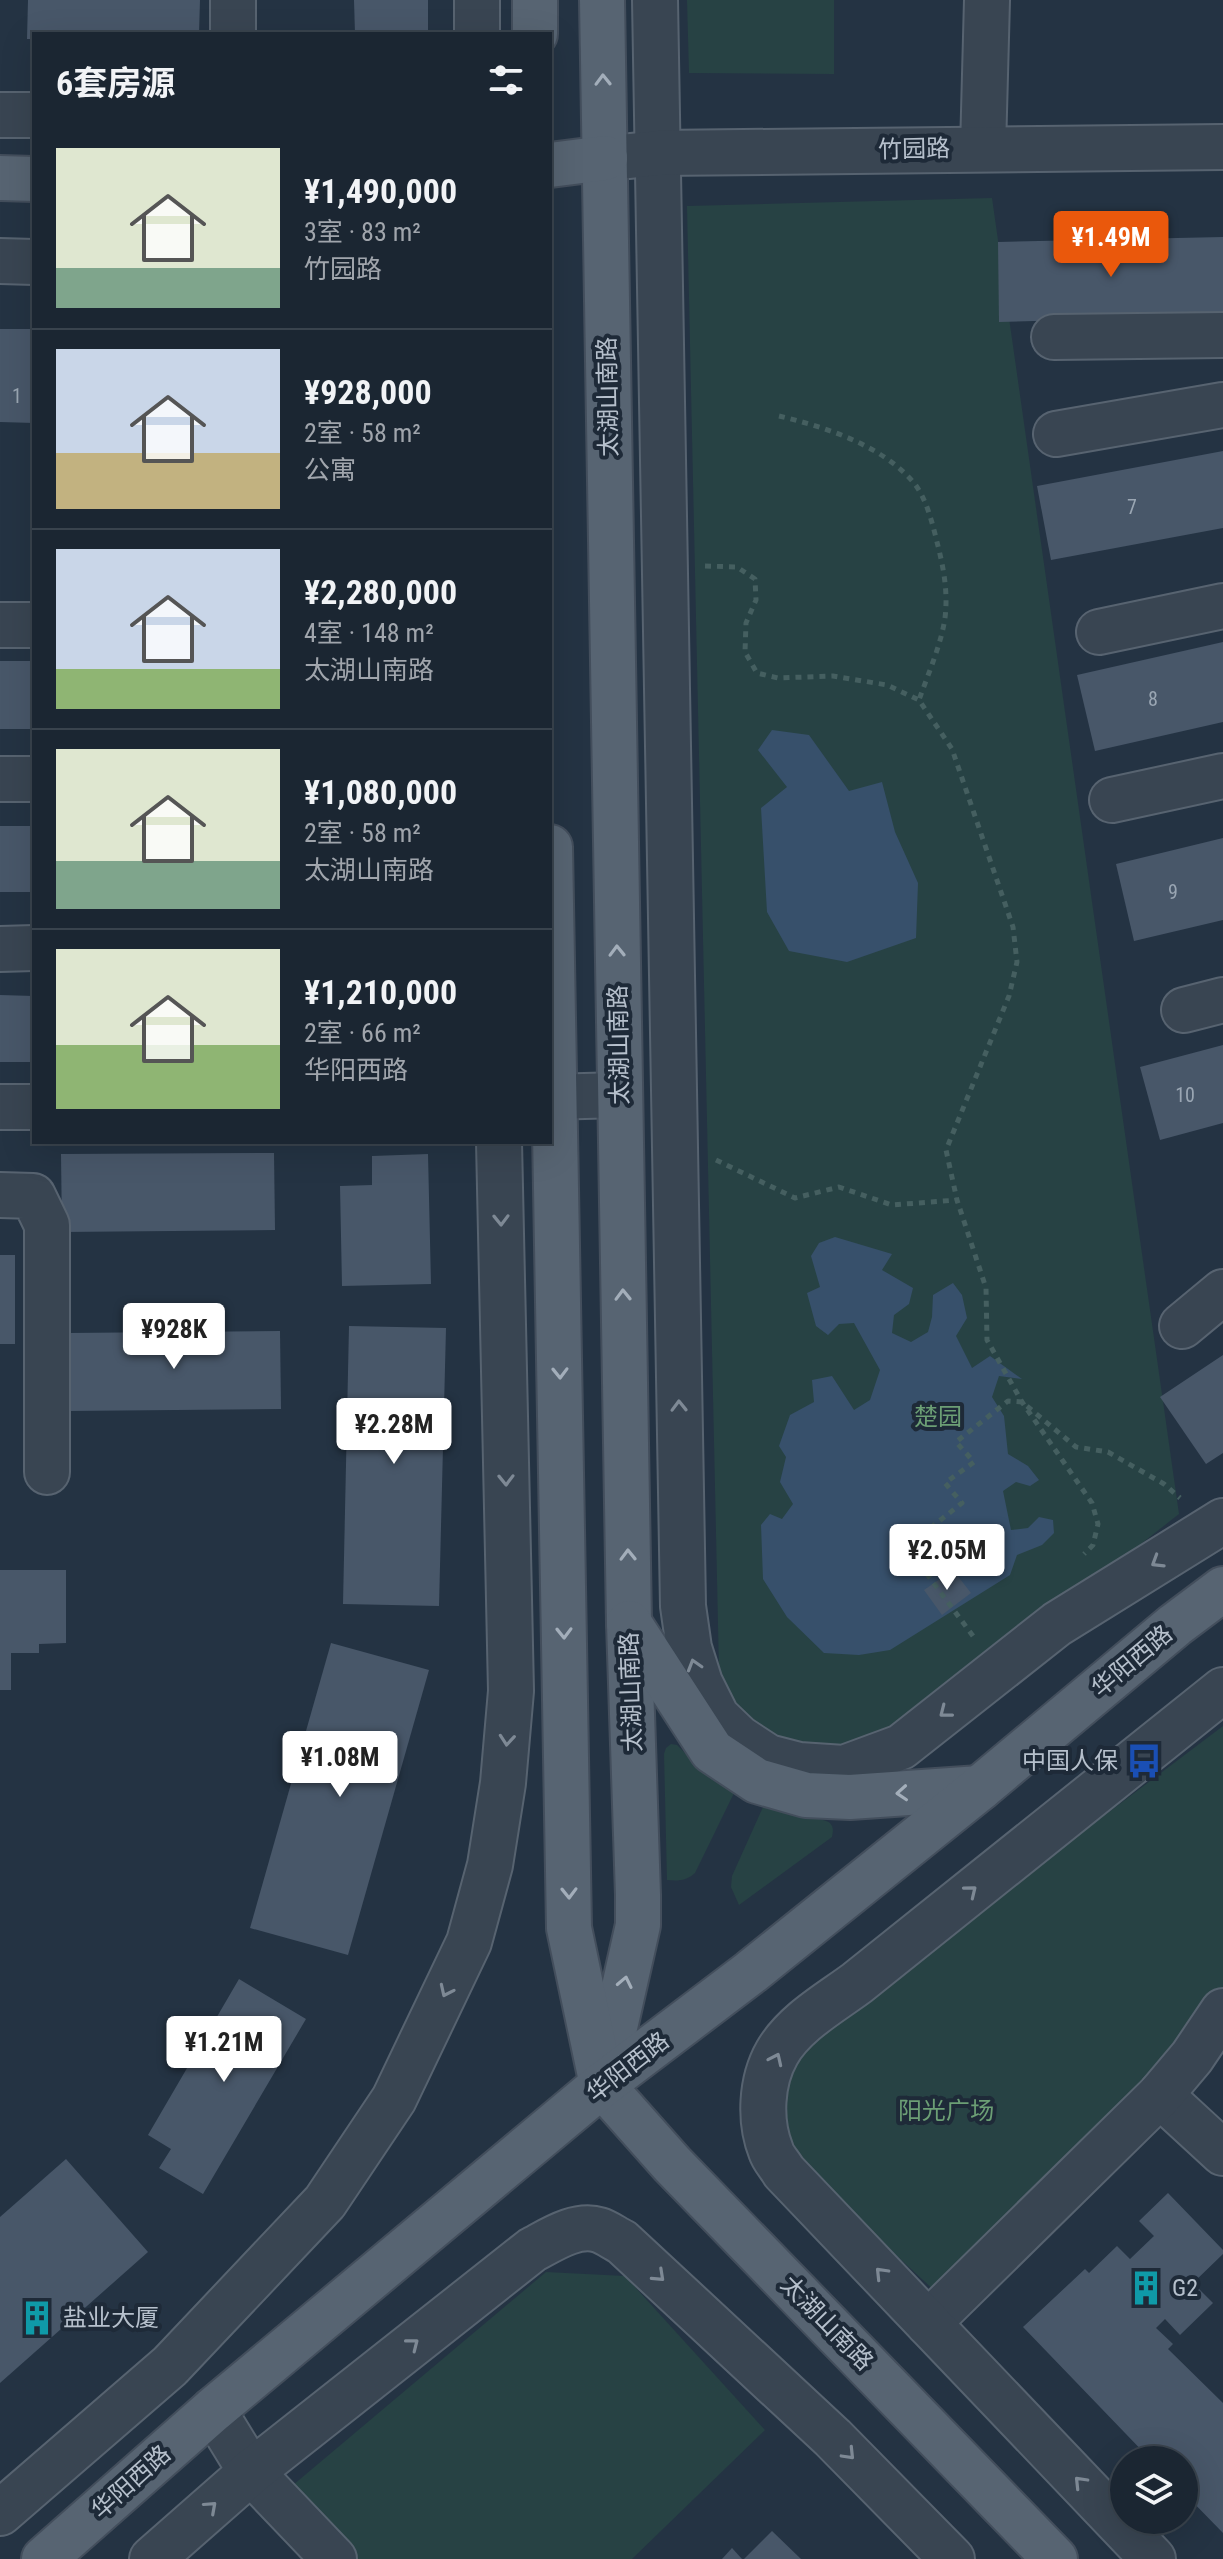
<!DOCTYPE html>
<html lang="zh">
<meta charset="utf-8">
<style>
body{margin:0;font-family:"Roboto Condensed","Noto Sans SC",sans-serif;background:#28323e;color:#f1f3f6;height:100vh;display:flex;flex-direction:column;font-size:30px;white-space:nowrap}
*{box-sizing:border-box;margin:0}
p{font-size:26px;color:#a0a5ac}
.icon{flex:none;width:44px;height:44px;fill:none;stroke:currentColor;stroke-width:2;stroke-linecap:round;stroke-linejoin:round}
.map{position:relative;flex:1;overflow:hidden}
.panel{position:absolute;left:32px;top:32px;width:520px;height:1112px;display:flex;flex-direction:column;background:#1b2632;border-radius:0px;box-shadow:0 8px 32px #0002,0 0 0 2px #39434d}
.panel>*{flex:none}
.buttons{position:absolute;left:1110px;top:2446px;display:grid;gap:16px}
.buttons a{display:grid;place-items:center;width:88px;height:88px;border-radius:50%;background:#1b2632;box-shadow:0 8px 32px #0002,0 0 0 2px #39434d;font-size:40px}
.price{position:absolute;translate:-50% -68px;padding:0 18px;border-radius:8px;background:#fff;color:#222;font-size:26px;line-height:52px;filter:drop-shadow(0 2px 4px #0008)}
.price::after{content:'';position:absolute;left:50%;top:48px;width:24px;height:18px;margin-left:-12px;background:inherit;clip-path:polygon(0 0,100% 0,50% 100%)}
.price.current{background:#ea580c;color:#fff}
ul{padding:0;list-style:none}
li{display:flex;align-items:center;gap:24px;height:200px;padding:0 24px}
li+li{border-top:2px solid #39434d}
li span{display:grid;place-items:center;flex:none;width:224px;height:160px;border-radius:0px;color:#555}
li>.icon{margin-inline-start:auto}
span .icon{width:96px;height:96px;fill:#fffc;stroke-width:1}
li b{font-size:34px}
h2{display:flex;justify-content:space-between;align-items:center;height:96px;padding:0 24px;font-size:34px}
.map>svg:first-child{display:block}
.green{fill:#274244}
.water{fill:#37506b}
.building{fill:#485769}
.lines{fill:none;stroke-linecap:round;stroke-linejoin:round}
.minor-casing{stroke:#576370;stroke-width:48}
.major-casing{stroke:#434e5c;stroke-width:48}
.path{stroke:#455f60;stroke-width:5;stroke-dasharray:6 6;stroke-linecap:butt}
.minor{stroke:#394552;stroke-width:44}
.major{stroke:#576472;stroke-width:44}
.oneway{stroke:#a3aeba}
.oneway2{stroke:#7e8995}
.labels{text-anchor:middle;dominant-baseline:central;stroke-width:8;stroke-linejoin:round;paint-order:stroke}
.number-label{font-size:20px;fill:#9aa6b3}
.street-label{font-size:24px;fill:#b6c0cc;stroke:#1e2a38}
.park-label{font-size:24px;fill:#6c9f75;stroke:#1e2a38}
.poi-label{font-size:24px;fill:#b6c0cc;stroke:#1e2a38;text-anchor:start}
</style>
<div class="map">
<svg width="1223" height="2559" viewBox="0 0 1223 2559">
<rect width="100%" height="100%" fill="#243343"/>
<g class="green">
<polygon points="687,0 834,0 834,74 689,73"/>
<polygon points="992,198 1179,1514 894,1738 805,1756 729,1709 719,1670 687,206"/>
<polygon points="1223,1726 1223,2018 949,2304 782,2150 779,2082 815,2034"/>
<path d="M671,1744L677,1745L701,1769L734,1793L695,1873C686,1881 678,1881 667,1880L664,1754L666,1748Z"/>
<path d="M763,1807C775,1811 825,1818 830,1823C834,1828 833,1831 832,1837L739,1905L731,1887L732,1876Z"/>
<polygon points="546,2272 625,2276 765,2430 632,2559 342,2559 280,2496"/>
</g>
<g class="water">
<polygon points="772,730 809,735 849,791 882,782 895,832 918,883 916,938 847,962 789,951 767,912 761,808 787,787 758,750"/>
<polygon points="835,1237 892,1254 882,1270 913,1288 909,1304 894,1315 892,1333 911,1342 928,1332 932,1317 933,1295 953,1283 962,1295 967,1318 956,1336 972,1368 990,1356 1022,1379 999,1376 992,1397 1004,1416 1008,1454 1028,1466 1039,1480 1030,1486 1016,1482 1003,1491 1011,1530 1028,1528 1039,1517 1053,1520 1054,1533 1042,1545 1017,1555 1010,1575 890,1650 859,1655 824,1653 787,1617 763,1579 761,1525 770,1514 782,1519 793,1504 780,1482 786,1457 779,1446 790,1415 814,1402 812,1380 832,1376 854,1410 870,1400 880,1370 854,1323 839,1324 828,1335 816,1326 807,1293 820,1287 811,1256 819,1243"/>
</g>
<g class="building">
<polygon points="28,0 200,0 199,34 34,34 34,39 27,39"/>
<polygon points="354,0 428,0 428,34 355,34"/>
<polygon points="1223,237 1223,316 999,322 998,242"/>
<polygon points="0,329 34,329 34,423 0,422"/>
<polygon points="1223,451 1223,528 1051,560 1037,486"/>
<polygon points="1223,642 1223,722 1095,751 1077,675"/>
<rect x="0" y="661" width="34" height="68"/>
<rect x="0" y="826" width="34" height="66"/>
<polygon points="1223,838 1223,920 1134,941 1116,864"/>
<polygon points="0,995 34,996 34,1062 0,1062"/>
<polygon points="1223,1045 1223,1123 1160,1140 1140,1067"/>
<polygon points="274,1153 275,1230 62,1232 61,1154"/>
<polygon points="428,1154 431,1284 342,1286 340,1186 372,1185 372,1156"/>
<rect x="0" y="1255" width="15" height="89"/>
<polygon points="349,1326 446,1328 439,1606 343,1604"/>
<polygon points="280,1331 281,1409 68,1411 68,1333"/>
<polygon points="1223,1355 1223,1453 1206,1464 1160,1397"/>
<polygon points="0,1570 66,1570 66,1643 39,1644 39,1653 11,1653 11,1690 0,1690"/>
<polygon points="953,1570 971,1593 942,1615 924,1590"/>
<polygon points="331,1643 429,1670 348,1955 250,1928"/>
<polygon points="239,1979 306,2019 203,2194 159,2168 171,2149 148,2135"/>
<polygon points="66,2159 148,2252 0,2383 0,2217"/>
<polygon points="1168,2193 1223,2250 1223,2254 1193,2283 1213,2303 1180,2335 1165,2319 1156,2328 1173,2344 1168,2349 1223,2403 1223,2533 1184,2493 1184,2460 1151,2460 1023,2327 1085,2269 1089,2273 1117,2246 1130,2259 1154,2236 1139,2221"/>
<polygon points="772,2531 801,2559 744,2559"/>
<polygon points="732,2548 742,2559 722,2559"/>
</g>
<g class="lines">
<g class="minor-casing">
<g id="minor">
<polyline points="477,0 477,34"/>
<polyline points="655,0 683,1606 689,1648 700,1683 717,1717 739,1738 768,1757 799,1765 844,1768 901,1747 1057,1624 1223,1521"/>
<polyline points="233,34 233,0"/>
<polyline points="0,115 34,115"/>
<polyline points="983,149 987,0"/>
<polyline points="630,156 658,153 1223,147"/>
<polyline points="0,261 34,262"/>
<polyline points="1054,337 1223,335"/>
<polyline points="1056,434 1223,405"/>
<polyline points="0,625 34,625"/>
<polyline points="1099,632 1223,606"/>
<polyline points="0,779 34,779"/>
<polyline points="1112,800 1223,776"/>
<polyline points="0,949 34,948"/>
<polyline points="1184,1010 1223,1000"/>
<polyline points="550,1097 619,1095"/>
<polyline points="0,1107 34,1107"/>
<polyline points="0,1195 33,1196 47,1225 47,1472"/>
<polyline points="1182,1326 1223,1292"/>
<polyline points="1160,2095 1223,2153"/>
<polyline points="928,2323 1160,2095 1192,2057 1223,2011"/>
<polyline points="213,2410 251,2472 334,2559"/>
<polyline points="0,2513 170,2366 325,2202 394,2099 469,1942 490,1865 503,1783 511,1691 499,1142"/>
<path d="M152,2559L251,2472L532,2250C551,2240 576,2223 599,2230C606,2232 614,2238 622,2242L833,2438L952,2559"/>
<path d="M1153,2559L784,2172C780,2165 773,2158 771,2151C759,2121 761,2081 777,2053C794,2023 830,2003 857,1983L1223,1690"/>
</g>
</g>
<g class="major-casing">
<g id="major">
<polyline points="535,0 535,34"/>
<polyline points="602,0 629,1623 638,1895 638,1925 602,2085"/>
<polyline points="550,165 605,158"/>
<polyline points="0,178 34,179"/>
<polyline points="550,847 569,1928 602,2085 672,2164 1055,2559"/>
<polyline points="629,1623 712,1751 757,1781 806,1795 850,1797 980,1788"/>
<polyline points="44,2559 213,2410 602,2085 751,1972 980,1788 1175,1625 1223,1589"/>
</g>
</g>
<g class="path">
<path d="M779,416C825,427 882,445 914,483C927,499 933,526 938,546C944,570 948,593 945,618C941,645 928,674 919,700"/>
<polyline points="705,566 737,567 755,579 756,600 746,623 745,652 757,673 778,678 833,676 887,685 919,700 952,749 1013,927 1017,962 1009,996 946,1150 957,1200 986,1288 987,1340 1022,1402 1092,1503 1098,1524 1093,1545 1084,1554"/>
<polyline points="716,1160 795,1198 839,1187 892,1205 957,1200"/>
<polyline points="973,1636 921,1566 949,1546 933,1526 962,1503 945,1483 974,1462 956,1442 1008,1401 1022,1402 1076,1447 1108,1452 1164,1484 1180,1498"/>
</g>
<use href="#minor" class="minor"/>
<use href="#major" class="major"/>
</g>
<defs><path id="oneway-chevron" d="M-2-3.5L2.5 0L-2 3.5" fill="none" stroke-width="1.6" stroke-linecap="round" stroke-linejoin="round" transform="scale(2)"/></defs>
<g class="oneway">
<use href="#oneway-chevron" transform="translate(603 80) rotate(-91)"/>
<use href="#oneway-chevron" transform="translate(617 951) rotate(-91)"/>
<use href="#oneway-chevron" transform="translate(623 1295) rotate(-91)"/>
<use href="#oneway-chevron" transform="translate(560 1373) rotate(89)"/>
<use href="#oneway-chevron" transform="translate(628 1555) rotate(-91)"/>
<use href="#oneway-chevron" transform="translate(564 1633) rotate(89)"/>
<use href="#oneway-chevron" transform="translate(902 1793) rotate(176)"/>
<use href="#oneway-chevron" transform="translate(569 1893) rotate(89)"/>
<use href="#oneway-chevron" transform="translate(625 1982) rotate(-78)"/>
</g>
<g class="oneway2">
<use href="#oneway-chevron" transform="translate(501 1220) rotate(89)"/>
<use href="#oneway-chevron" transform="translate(679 1406) rotate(-91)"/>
<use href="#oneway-chevron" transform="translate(506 1480) rotate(89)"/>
<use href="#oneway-chevron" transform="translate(1157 1562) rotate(148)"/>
<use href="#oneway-chevron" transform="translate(694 1665) rotate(-107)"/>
<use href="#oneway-chevron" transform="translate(945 1712) rotate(142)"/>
<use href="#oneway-chevron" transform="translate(507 1740) rotate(95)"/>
<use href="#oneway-chevron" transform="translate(971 1891) rotate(-39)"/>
<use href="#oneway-chevron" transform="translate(446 1991) rotate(115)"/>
<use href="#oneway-chevron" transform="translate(776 2059) rotate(-65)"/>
<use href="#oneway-chevron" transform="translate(881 2273) rotate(-134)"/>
<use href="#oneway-chevron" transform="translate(659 2276) rotate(43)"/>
<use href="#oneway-chevron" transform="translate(413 2344) rotate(-38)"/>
<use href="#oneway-chevron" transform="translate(849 2454) rotate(46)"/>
<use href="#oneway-chevron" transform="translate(1080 2482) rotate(-134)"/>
<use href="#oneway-chevron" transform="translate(211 2507) rotate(-42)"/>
</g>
<defs>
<g id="bus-bare" transform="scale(2.76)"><path d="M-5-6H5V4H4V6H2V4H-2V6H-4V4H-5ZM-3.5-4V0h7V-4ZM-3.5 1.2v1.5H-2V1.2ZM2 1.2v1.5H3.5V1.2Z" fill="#1a4fb4" stroke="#1e2a38" stroke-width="2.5" paint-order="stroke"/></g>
<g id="building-bare" transform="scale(2.76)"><path d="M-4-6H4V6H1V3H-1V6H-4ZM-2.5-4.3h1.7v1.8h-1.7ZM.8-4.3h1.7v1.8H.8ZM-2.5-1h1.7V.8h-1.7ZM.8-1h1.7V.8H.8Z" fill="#0f9aa8" stroke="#1e2a38" stroke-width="2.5" paint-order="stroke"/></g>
</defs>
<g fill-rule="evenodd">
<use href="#bus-bare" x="1144" y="1761"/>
<use href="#building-bare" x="1146" y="2288"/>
<use href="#building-bare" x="37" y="2318"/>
</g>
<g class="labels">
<g class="number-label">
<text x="17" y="396">1</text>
<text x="1132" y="507">7</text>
<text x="1153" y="699">8</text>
<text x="1173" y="892">9</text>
<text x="1185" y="1095">10</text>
</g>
<g class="street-label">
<text transform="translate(914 149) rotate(-1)">竹园路</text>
<text transform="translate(608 397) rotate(-91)">太湖山南路</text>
<text transform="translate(619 1045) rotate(-91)">太湖山南路</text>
<text transform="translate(1132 1661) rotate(-40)">华阳西路</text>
<text transform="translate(631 1692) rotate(-92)">太湖山南路</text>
<text transform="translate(628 2067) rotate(-38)">华阳西路</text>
<text transform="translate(827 2323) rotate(46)">太湖山南路</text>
<text transform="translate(131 2482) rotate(-42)">华阳西路</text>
</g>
<g class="park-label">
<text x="938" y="1417">楚园</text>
<text x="946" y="2111">阳光广场</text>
</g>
<g class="poi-label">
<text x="1118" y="1761" text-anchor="end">中国人保</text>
<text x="1172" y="2288">G2</text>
<text x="63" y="2318">盐业大厦</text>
</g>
</g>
</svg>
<div class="buttons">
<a><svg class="icon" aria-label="layers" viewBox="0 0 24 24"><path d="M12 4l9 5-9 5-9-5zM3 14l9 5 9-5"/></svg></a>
</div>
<b class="price current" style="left:1111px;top:279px">¥1.49M</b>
<b class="price" style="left:174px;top:1371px">¥928K</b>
<b class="price" style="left:394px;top:1466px">¥2.28M</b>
<b class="price" style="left:947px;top:1592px">¥2.05M</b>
<b class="price" style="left:340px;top:1799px">¥1.08M</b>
<b class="price" style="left:224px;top:2084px">¥1.21M</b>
<section class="panel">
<h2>6套房源<svg class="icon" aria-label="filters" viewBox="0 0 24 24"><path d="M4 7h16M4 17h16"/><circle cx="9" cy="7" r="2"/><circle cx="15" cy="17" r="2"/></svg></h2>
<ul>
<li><span style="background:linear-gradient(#dfe7d0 75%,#7fa58c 0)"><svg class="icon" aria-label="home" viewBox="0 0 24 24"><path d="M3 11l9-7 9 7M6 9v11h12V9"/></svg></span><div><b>¥1,490,000</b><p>3室 · 83 m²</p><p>竹园路</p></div></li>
<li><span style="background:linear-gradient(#c9d6e8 65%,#c2b280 0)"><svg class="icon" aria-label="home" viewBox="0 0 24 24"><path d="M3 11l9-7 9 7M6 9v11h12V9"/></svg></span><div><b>¥928,000</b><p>2室 · 58 m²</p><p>公寓</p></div></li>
<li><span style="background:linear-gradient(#c9d6e8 75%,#8fb573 0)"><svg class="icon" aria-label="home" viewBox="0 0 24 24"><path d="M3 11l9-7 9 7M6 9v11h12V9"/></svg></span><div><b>¥2,280,000</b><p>4室 · 148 m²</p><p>太湖山南路</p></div></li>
<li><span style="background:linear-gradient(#dfe7d0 70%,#7fa58c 0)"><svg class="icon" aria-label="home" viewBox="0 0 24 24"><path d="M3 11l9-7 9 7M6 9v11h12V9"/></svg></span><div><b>¥1,080,000</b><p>2室 · 58 m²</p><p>太湖山南路</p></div></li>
<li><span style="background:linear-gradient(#dfe7d0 60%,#8fb573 0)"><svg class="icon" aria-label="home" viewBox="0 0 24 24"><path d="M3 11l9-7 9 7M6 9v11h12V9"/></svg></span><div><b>¥1,210,000</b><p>2室 · 66 m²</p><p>华阳西路</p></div></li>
</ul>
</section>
</div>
